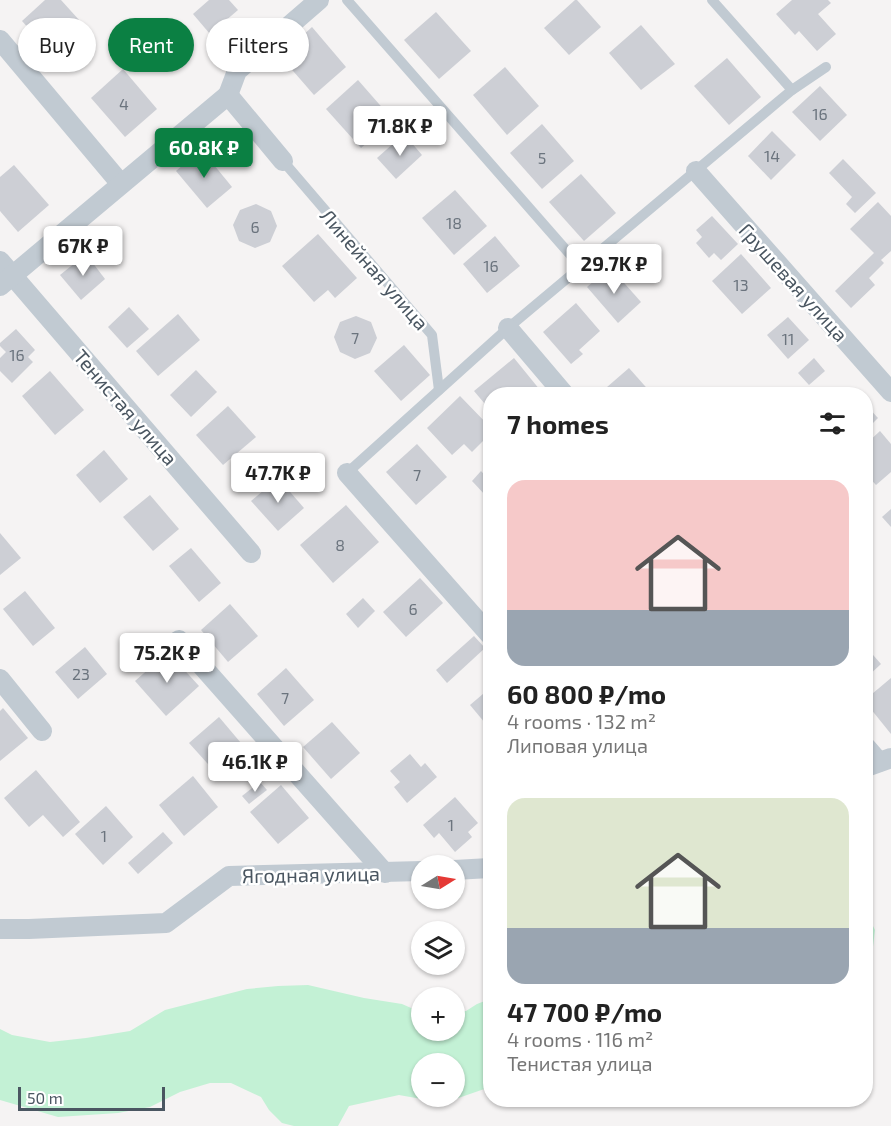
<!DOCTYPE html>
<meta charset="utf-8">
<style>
body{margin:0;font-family:"Exo 2",sans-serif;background:#f6f6f6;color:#222;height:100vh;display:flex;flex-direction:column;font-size:22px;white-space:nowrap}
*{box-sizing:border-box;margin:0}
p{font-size:20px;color:#767676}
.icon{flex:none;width:33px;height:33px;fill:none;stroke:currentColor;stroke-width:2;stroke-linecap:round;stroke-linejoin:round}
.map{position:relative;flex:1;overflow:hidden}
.side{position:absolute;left:483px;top:387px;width:390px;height:720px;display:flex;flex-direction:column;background:#fff;border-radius:24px;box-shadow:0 2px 4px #0004}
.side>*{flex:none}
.top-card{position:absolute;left:18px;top:18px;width:375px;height:54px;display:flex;gap:12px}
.needle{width:39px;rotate:79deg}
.fabs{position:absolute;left:411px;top:855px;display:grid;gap:12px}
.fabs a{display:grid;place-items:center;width:54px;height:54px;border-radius:50%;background:#fff;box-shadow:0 2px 4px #0004;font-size:30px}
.scale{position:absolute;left:18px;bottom:15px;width:147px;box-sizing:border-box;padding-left:6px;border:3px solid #4a5661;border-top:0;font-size:16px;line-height:21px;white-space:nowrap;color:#4a5661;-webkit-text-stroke:4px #fff;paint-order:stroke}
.price{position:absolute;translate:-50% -51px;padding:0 14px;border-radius:6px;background:#fff;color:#222;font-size:20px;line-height:39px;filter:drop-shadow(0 2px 3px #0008)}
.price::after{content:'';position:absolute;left:50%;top:36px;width:18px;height:14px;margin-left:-9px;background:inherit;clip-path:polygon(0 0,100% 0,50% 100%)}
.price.current{background:#0b8043;color:#fff}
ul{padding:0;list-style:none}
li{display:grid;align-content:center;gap:12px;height:318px;padding:0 24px}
li span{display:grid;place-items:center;height:186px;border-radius:18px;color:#555}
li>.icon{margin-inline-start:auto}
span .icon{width:108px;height:108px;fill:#fffc;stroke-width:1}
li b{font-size:26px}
h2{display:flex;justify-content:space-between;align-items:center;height:72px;padding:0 24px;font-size:26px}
.chip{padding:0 21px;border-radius:27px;background:#fff;box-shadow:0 2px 4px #0004;font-size:21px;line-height:54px}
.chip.current{background:#0b8043;color:#fff}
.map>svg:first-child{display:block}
.green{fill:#c3f1d5;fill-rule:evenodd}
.building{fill:#cdcfd5}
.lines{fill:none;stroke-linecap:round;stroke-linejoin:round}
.service{stroke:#c1cad2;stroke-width:10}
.minor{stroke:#c1cad2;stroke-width:20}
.labels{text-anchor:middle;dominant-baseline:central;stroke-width:5;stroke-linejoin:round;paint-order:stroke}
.number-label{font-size:16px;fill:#6b747e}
.street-label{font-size:20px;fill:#4a5661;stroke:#fff}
</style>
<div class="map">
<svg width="891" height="1126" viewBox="0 0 891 1126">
<rect width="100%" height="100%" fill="#f5f3f3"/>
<g class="green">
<polygon points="866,912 875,930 872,955 866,962"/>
<path d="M308,985L364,998L402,1004L418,1011H421L422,1030H454L455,1011H466L477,1004L490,999V1087L444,1103L399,1095L349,1106L338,1126H294L282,1123L269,1110L261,1097L231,1083H210L180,1092L150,1107L118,1113L58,1117L0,1100V1029L12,1035L50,1042L86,1038L130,1031L165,1010L247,989L278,986ZM422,1064H454V1096H422Z"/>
</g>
<g class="building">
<polygon points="45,0 61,0 89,31 57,60 22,21"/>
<polygon points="209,0 229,0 238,10 210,34 193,14"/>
<polygon points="575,0 577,0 601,27 569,55 544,28"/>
<polygon points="792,0 828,0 831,3 818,14 836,34 817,51 799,31 795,35 776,14"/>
<polygon points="436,12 471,51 439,79 404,40"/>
<polygon points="641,25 675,64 641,90 609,53"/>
<polygon points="312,27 346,67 314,95 280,56"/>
<polygon points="727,58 761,97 729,125 694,86"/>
<polygon points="505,67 539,106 507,135 473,95"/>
<polygon points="123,69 157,109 125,137 91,98"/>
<polygon points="358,80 393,120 361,148 326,109"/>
<polygon points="820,86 847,115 820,141 792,112"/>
<polygon points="542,124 574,161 542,189 510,153"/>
<polygon points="772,131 796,155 771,180 748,156"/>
<polygon points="404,134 422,155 396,179 377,158"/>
<polygon points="201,149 232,187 207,208 176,171"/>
<polygon points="843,159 876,193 855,213 846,204 852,197 829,173"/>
<polygon points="14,165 49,205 18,232 0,211 0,177"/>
<polygon points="581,174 616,213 584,241 549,202"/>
<polygon points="455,190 487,226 454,255 422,218"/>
<polygon points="878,202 891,216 891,251 881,260 884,263 869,278 875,285 851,308 835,291 874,253 850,229"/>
<polygon points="256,204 271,211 277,226 270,242 255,248 239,241 233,225 240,210"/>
<polygon points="712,216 738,244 721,260 714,253 709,258 696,243 702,237 696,230"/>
<polygon points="318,234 357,278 335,298 328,290 314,302 282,266"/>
<polygon points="495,236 520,266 487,293 463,264"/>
<polygon points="86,254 105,279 81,300 60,275"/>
<polygon points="741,254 771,288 742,314 712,281"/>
<polygon points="610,267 641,302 618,323 587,287"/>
<polygon points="576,303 600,331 579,350 583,354 571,364 543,332"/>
<polygon points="129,307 149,329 127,348 108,327"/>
<polygon points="178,314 200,340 158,376 136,351"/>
<polygon points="356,316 371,322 377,338 370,353 355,359 340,352 334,337 340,322"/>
<polygon points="788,317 809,340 788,359 767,335"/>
<polygon points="16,329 35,350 28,357 33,362 12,383 0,371 0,358 6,352 0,346 0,343"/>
<polygon points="404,345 430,375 401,401 374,371"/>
<polygon points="514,358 540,390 535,394 490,394 490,410 474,391"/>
<polygon points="814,358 825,371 809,385 798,373"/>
<polygon points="629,368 652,394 599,394"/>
<polygon points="196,370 217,392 191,417 170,395"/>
<polygon points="50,371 84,410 55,435 22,396"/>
<polygon points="460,396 490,427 490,434 472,452 464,444 452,455 427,428"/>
<polygon points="866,405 878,418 866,430"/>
<polygon points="228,406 256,437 223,465 196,435"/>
<polygon points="880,431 891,444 891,472 876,485 866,474 866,444"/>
<polygon points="417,444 447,477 416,505 386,472"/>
<polygon points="104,450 128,479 100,503 76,475"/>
<polygon points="481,471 490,481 490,492 486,496 472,481"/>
<polygon points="278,478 304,508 278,531 251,501"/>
<polygon points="150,495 179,529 153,551 123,517"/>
<polygon points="346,505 379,542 333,583 300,545"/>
<polygon points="891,509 891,527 882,517"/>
<polygon points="0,533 21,558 0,575"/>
<polygon points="191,548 221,583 199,602 169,566"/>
<polygon points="420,578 443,603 406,637 383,612"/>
<polygon points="25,591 55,628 33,646 3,609"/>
<polygon points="363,598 375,611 358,628 346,614"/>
<polygon points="230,604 258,636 228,662 201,630"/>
<polygon points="474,636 485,648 447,683 436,670"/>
<polygon points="85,647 107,674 78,699 55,672"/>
<polygon points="866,647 881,664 866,678"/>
<polygon points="168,652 199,686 166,716 135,681"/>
<polygon points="286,668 314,700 284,726 257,694"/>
<polygon points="891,678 891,734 866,703 866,699"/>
<polygon points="490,688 490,729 470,705"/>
<polygon points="3,708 28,738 0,761 0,711"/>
<polygon points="219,717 246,749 217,774 189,743"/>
<polygon points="332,722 360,753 331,779 303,747"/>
<polygon points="410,754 421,767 425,763 437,777 407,803 394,787 400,782 390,771"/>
<polygon points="36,770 80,822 63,837 43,815 29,827 4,798"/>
<polygon points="193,776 218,807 184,836 159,805"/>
<polygon points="260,782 267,790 249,804 242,796"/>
<polygon points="281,785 309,818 278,844 250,812"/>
<polygon points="455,797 478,823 468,832 472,837 455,852 439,833 434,838 423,825"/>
<polygon points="106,806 133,837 103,865 75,834"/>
<polygon points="163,832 173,843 138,874 128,863"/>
</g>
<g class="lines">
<g class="service">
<polyline points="347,0 581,267"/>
<polyline points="712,0 792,90"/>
<polyline points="283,161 432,335 439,390"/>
<polyline points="347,473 508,328 792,90 826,67"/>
</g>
<g class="minor">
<polyline points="0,40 121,184"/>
<polyline points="228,95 237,71 319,0"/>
<polyline points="696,171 891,392"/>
<polyline points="0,261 251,553"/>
<polyline points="0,286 228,95 283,161"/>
<polyline points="508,328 564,394"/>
<polyline points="347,473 490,635"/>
<polyline points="179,640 385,873"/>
<polyline points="0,679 42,731"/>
<polyline points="866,747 879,762"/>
<polyline points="866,767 891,758"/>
<polyline points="454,870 490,868"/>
<polyline points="0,929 29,929 166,923 229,876 422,871"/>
</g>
</g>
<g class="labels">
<g class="number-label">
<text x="124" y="103">4</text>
<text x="820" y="113">16</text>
<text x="772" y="155">14</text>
<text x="542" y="157">5</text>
<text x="454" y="222">18</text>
<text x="255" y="226">6</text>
<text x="491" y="265">16</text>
<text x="741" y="284">13</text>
<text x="355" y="337">7</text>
<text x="788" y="338">11</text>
<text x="17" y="354">16</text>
<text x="417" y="474">7</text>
<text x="340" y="544">8</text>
<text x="413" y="608">6</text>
<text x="81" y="673">23</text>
<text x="285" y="697">7</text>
<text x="451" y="824">1</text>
<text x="104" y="835">1</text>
</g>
<g class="street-label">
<text transform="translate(375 269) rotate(49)">Линейная улица</text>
<text transform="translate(794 282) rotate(48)">Грушевая улица</text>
<text transform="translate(126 407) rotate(49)">Тенистая улица</text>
<text transform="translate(311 874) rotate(-1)">Ягодная улица</text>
</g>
</g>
</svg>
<div class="fabs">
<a><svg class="needle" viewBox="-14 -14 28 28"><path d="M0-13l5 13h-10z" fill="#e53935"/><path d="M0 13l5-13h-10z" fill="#767676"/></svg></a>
<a><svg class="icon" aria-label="layers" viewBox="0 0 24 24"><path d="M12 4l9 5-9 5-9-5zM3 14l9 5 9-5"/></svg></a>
<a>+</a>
<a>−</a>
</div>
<div class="scale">50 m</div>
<b class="price" style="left:400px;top:157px">71.8K ₽</b>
<b class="price current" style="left:204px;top:179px">60.8K ₽</b>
<b class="price" style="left:83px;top:277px">67K ₽</b>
<b class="price" style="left:614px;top:295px">29.7K ₽</b>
<b class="price" style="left:278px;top:504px">47.7K ₽</b>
<b class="price" style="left:167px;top:684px">75.2K ₽</b>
<b class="price" style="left:255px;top:793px">46.1K ₽</b>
<div class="top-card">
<a class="chip">Buy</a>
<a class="chip current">Rent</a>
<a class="chip">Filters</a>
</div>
<section class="side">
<h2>7 homes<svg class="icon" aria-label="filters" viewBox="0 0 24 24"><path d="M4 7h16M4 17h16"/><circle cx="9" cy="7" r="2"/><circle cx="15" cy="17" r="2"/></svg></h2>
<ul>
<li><span style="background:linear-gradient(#f6c9c9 70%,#9aa5b1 0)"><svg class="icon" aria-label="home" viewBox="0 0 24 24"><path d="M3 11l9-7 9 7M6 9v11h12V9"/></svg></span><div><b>60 800 ₽/mo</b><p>4 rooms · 132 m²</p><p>Липовая улица</p></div></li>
<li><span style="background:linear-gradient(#dfe7d0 70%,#9aa5b1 0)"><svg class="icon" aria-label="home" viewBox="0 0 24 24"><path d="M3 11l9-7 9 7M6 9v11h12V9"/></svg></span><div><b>47 700 ₽/mo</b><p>4 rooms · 116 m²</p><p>Тенистая улица</p></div></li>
</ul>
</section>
</div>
